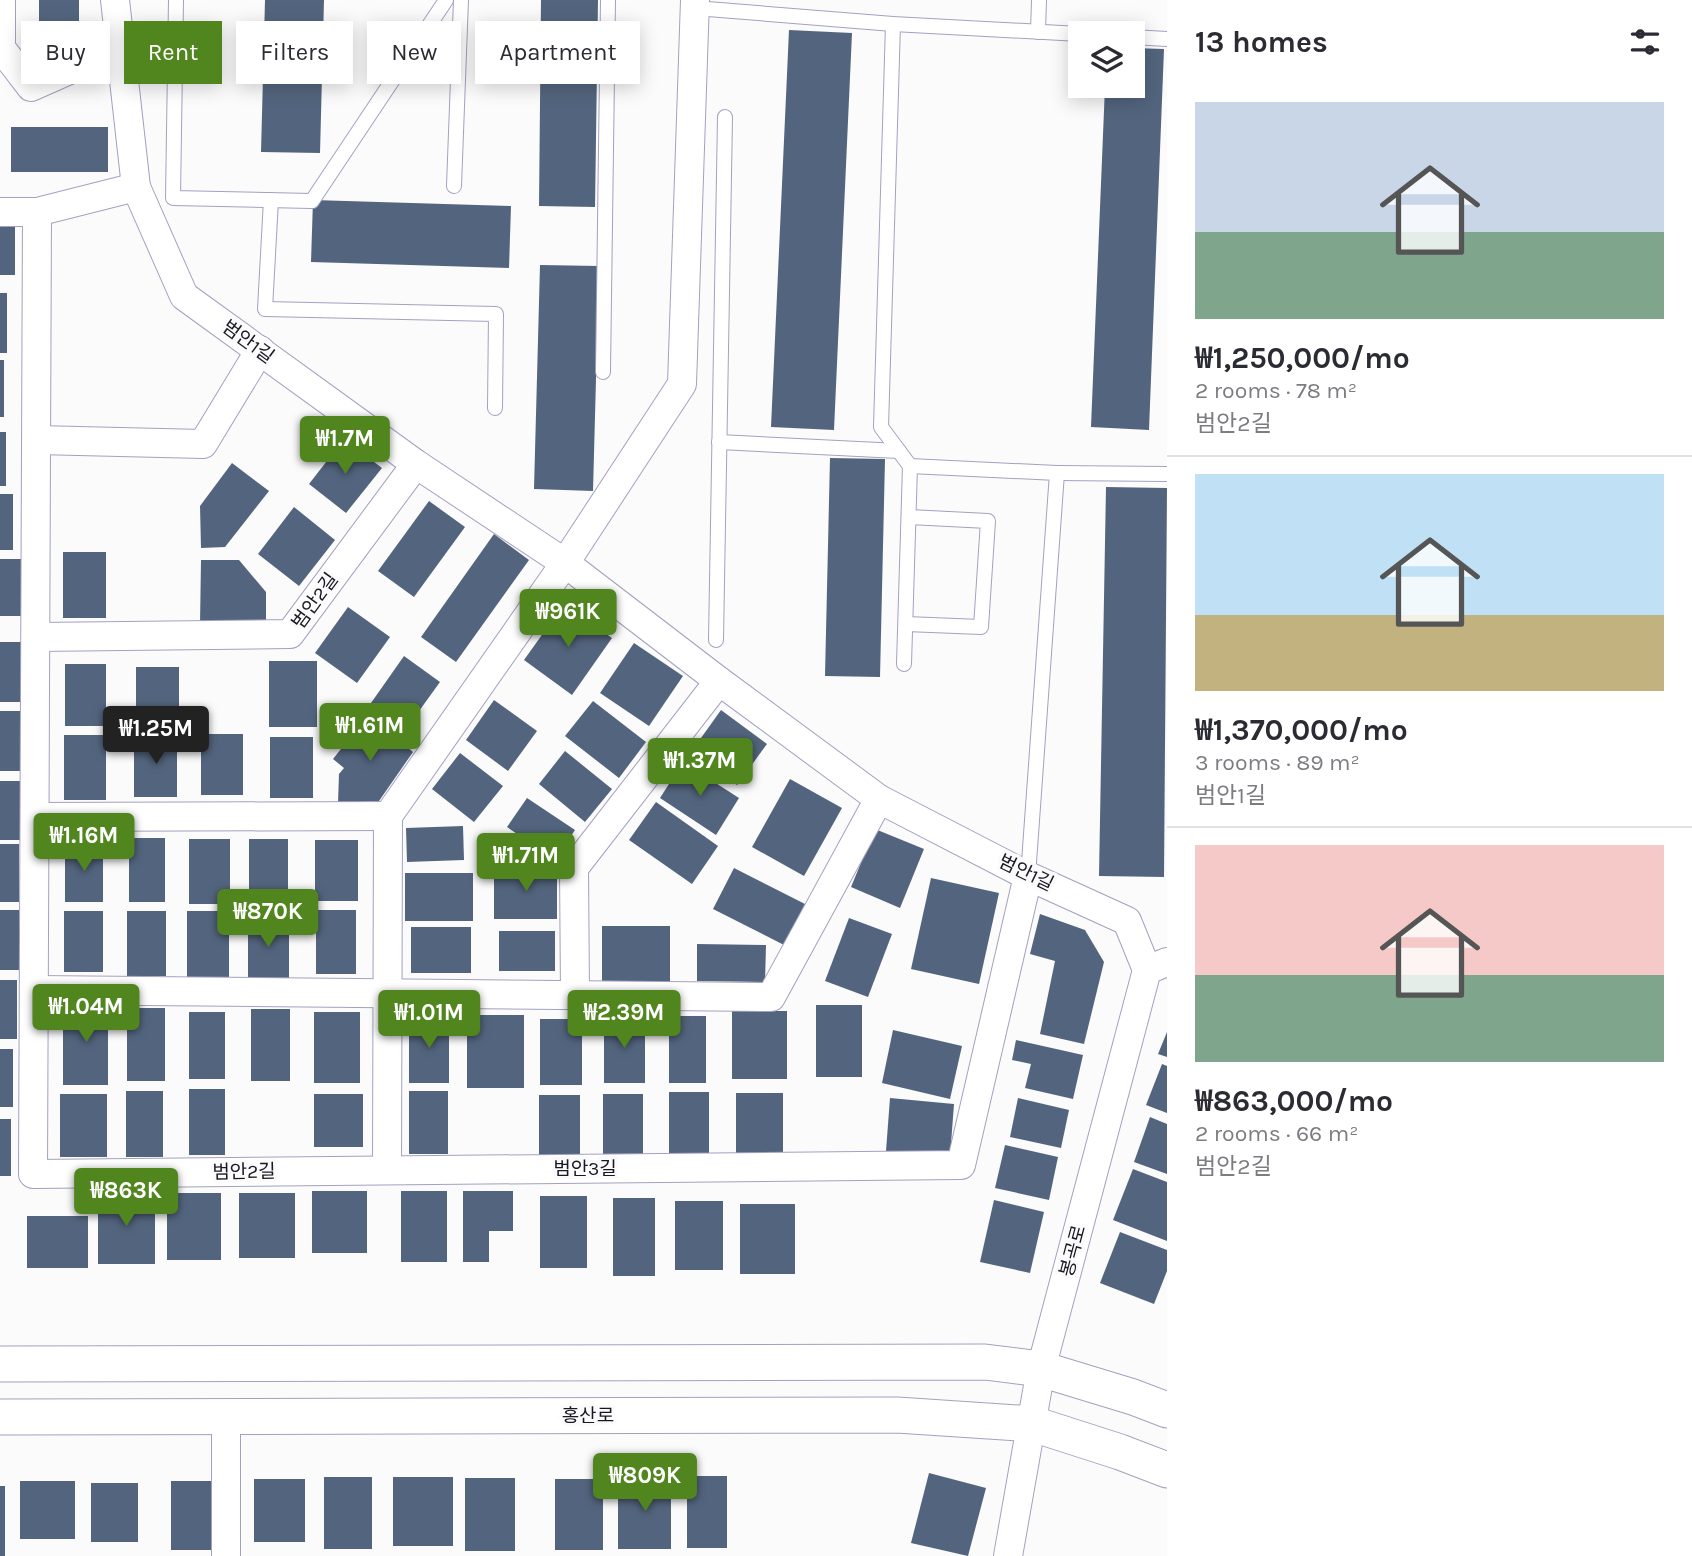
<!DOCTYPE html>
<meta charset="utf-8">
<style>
body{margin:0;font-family:Karla,"Noto Sans KR",sans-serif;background:#f7f7f7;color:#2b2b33;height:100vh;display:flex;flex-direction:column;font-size:26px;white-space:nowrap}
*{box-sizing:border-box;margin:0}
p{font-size:23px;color:#7c7c81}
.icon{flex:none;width:38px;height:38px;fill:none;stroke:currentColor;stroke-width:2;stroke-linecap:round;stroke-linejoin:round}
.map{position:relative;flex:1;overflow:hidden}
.panel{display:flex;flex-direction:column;background:#fff;width:525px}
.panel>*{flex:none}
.guide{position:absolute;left:21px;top:21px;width:665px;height:63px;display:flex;gap:14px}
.fabs{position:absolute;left:1068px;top:21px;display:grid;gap:14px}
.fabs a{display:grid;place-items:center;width:77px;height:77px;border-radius:0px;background:#fff;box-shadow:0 4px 18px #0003;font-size:35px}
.price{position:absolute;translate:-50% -60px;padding:0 16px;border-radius:7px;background:#51861e;color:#fff;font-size:23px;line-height:46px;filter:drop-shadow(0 2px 4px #0008)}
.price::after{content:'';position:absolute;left:50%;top:42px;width:21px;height:16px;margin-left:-10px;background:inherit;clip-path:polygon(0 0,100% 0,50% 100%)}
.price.on{background:#222;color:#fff}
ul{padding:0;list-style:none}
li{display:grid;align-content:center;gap:14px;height:371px;padding:0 28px}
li+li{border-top:2px solid #e1e1e2}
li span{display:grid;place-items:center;height:217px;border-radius:0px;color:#555}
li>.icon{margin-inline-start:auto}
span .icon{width:126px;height:126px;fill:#fffc;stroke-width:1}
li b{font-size:30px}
h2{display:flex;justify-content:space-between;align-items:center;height:84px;padding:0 28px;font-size:30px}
.tag{padding:0 24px;border-radius:0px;background:#fff;box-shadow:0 4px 18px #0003;font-size:24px;line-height:63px}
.tag.on{background:#51861e;color:#fff}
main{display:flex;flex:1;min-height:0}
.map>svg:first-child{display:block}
.building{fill:#53657e}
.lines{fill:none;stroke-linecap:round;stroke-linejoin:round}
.service-casing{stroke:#a3a1c1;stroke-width:16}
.minor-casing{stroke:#a3a1c1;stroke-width:30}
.tertiary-casing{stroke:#a3a1c1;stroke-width:37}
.service{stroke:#fff;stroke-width:14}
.minor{stroke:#fff;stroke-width:28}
.tertiary{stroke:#fff;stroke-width:35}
.labels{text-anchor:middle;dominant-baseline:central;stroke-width:7;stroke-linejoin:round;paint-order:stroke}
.street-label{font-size:19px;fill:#181723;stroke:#fbfbfb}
</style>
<main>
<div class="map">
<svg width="1167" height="1556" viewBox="0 0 1167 1556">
<rect width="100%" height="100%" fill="#fbfbfb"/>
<g class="building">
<polygon points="39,0 79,0 79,61 39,61 39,51 23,51 23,32 39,32"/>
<polygon points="265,0 324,0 320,153 261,152"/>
<polygon points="541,0 598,0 595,207 539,206"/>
<polygon points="789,30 852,33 834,430 771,427"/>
<polygon points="1132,48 1164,49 1149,430 1091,427 1105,86 1132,86"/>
<rect x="11" y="127" width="97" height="45"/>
<polygon points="313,200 511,206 509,268 311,262"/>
<rect x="0" y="222" width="15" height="53"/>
<polygon points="540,265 599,266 593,491 534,489"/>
<rect x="0" y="293" width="7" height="60"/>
<rect x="0" y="360" width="4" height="57"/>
<rect x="0" y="432" width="6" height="54"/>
<polygon points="344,439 382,468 346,513 309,484"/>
<polygon points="830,458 885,459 880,677 825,676"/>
<polygon points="232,463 269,491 225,547 201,548 200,506"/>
<polygon points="1106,487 1167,488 1164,877 1099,876"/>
<rect x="0" y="494" width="13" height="56"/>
<polygon points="429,501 465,527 414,597 378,571"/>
<polygon points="294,507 335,540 299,586 258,554"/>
<polygon points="494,534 529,560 456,662 421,637"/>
<rect x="63" y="552" width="43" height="66"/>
<rect x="0" y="559" width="26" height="57"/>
<polygon points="201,560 239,560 266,592 266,624 200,624"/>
<polygon points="564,604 612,638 572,695 524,660"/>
<polygon points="348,607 390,637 357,683 315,653"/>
<rect x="0" y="642" width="26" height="60"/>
<polygon points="634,643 683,676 649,726 600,693"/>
<polygon points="404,656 440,682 406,729 371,703"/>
<rect x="269" y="661" width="48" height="66"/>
<rect x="65" y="664" width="41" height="62"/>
<rect x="136" y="667" width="43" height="61"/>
<polygon points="494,700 537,731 508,771 466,740"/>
<polygon points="593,701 646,742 619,778 565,736"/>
<polygon points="721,710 767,744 737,785 691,752"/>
<rect x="0" y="711" width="25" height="60"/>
<polygon points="368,715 413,752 379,801 338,803 339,774 344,768 333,759"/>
<rect x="201" y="734" width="42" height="61"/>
<rect x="64" y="735" width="42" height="65"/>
<rect x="134" y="736" width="43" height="61"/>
<rect x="270" y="737" width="43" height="61"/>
<polygon points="565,751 612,789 585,822 539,784"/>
<polygon points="460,753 503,786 474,822 432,789"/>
<polygon points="683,762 739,798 716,835 660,798"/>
<polygon points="790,779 842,808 804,876 752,847"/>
<rect x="0" y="781" width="22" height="59"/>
<polygon points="527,798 575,830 555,860 507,827"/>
<polygon points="656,802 718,846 692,884 629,840"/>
<polygon points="463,826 464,860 407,862 406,828"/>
<polygon points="875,829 924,849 900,908 851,887"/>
<rect x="129" y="838" width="36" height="64"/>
<rect x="189" y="839" width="41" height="65"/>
<rect x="249" y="839" width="39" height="66"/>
<rect x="315" y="840" width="43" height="61"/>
<rect x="0" y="844" width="19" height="58"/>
<rect x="65" y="844" width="38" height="58"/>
<rect x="494" y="868" width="63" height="51"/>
<polygon points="734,868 805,904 784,945 713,909"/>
<rect x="405" y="873" width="68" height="48"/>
<polygon points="931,878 999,893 979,984 911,969"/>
<rect x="0" y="910" width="19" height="60"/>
<rect x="316" y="910" width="40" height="64"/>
<rect x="64" y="911" width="39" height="61"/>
<rect x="127" y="911" width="39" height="65"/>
<rect x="187" y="911" width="42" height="68"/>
<rect x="248" y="914" width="41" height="70"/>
<polygon points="1040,914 1085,930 1104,962 1084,1044 1040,1034 1055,961 1030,954"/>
<polygon points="849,918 892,934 868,997 825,981"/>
<rect x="602" y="926" width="68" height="57"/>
<rect x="411" y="927" width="60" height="46"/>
<rect x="499" y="931" width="56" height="40"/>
<polygon points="697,944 766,945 765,982 697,981"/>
<rect x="0" y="980" width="17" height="59"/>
<rect x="63" y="1003" width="45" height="82"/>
<rect x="816" y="1005" width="46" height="72"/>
<rect x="127" y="1008" width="38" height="73"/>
<rect x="251" y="1009" width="39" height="72"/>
<rect x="732" y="1011" width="55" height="68"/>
<rect x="189" y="1012" width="36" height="67"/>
<rect x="314" y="1012" width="46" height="71"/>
<rect x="467" y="1015" width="57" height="73"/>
<rect x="669" y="1016" width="37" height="67"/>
<rect x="409" y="1017" width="40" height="66"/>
<rect x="604" y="1017" width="41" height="66"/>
<rect x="540" y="1019" width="42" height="66"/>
<polygon points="893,1030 962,1046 950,1099 882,1083"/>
<polygon points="1167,1032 1167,1057 1158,1054"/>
<polygon points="1016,1040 1083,1055 1073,1099 1025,1088 1031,1064 1012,1060"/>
<rect x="0" y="1049" width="13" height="58"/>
<polygon points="1162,1064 1167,1066 1167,1113 1146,1105"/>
<rect x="189" y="1089" width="36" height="66"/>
<rect x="126" y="1091" width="37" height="66"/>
<rect x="409" y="1091" width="39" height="63"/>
<rect x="669" y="1092" width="40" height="65"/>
<rect x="736" y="1093" width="47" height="61"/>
<rect x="60" y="1094" width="47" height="63"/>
<rect x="314" y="1094" width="49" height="53"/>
<rect x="603" y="1094" width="40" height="65"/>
<rect x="539" y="1095" width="41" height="63"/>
<polygon points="890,1098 954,1104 950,1157 886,1151"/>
<polygon points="1018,1098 1069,1110 1061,1148 1010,1137"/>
<polygon points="1150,1117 1167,1124 1167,1174 1134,1162"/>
<rect x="0" y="1119" width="11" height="57"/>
<polygon points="1005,1145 1058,1157 1049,1200 995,1188"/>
<polygon points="1133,1169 1167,1182 1167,1241 1113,1220"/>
<rect x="312" y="1191" width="55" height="62"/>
<rect x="401" y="1191" width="46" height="71"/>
<polygon points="463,1191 513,1191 513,1231 489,1231 489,1262 463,1262"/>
<rect x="98" y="1192" width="57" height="72"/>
<rect x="167" y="1193" width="54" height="67"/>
<rect x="239" y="1193" width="56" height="65"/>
<rect x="540" y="1196" width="47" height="72"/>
<rect x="613" y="1198" width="42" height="78"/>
<polygon points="994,1200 1044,1212 1030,1273 980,1262"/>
<rect x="675" y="1201" width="48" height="69"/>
<rect x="740" y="1204" width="55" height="70"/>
<rect x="27" y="1216" width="61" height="52"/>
<polygon points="1120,1232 1167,1250 1167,1271 1154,1304 1100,1283"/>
<polygon points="929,1473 986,1488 968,1556 911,1543"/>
<rect x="687" y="1476" width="40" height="72"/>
<rect x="324" y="1477" width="48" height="72"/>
<rect x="393" y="1477" width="60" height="69"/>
<rect x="618" y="1477" width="53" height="72"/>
<rect x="465" y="1478" width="50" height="73"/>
<rect x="254" y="1479" width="51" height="63"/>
<rect x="555" y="1479" width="48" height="71"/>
<rect x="20" y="1481" width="55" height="58"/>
<rect x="171" y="1481" width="48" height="69"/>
<rect x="91" y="1483" width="47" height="59"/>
<rect x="0" y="1486" width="5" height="70"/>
</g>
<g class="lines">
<g class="service-casing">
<g id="service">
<polyline points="176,0 173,198 312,201 446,0"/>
<polyline points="695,8 893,24 1080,34"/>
<polyline points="893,24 881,427 910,466 1057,473 1028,876"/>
<polyline points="1038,32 1039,0"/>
<polyline points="1132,37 1167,39"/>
<polyline points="454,186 461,0"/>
<polyline points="271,200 265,309 496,314 495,408"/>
<polyline points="603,372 608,0"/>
<polyline points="719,442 899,451"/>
<polyline points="1057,473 1167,474"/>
<polyline points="906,624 981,627 988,521 909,517"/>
<polyline points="716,640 725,117"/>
<polyline points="904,664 910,466"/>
</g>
</g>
<g class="minor-casing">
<g id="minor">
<polyline points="1,0 1,48 31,87 119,48"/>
<polyline points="115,0 136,187 184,296 416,464 565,563 719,681 879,799 1028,876 1127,921 1147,970"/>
<polyline points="0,212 37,212 136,187"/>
<polyline points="37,212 33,1174 961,1165 1028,876"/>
<polyline points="37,440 203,444 260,350"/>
<polyline points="36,637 290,634 416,464"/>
<polyline points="35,817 388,816"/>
<polyline points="34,990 771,997 879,799"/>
<polyline points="575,995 574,868 719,681"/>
<polyline points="387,1170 388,816 565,563 682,384 695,0"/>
<polyline points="226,1416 226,1556"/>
<polyline points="1008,1556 1041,1369 1147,970 1167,962"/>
</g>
</g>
<g class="tertiary-casing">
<g id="tertiary">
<polyline points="0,1364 985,1362 1041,1369 1133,1397 1167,1410"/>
<polyline points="0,1417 897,1415 1033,1424 1120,1452 1167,1470"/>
</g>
</g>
<use href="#service" class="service"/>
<use href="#minor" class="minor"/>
<use href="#tertiary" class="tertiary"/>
</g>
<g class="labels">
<g class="street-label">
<text transform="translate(248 342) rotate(36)">범안1길</text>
<text transform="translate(315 601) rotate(-54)">범안2길</text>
<text transform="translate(1026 873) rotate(26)">범안1길</text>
<text x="585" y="1169">범안3길</text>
<text transform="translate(244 1172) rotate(-1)">범안2길</text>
<text transform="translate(1073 1251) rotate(-75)">봉곡로</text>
<text x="588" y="1416">홍산로</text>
</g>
</g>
</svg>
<div class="fabs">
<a><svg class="icon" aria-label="layers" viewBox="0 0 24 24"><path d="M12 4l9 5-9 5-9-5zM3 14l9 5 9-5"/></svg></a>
</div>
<b class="price" style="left:345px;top:476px">₩1.7M</b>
<b class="price" style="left:568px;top:649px">₩961K</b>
<b class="price" style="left:370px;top:763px">₩1.61M</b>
<b class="price on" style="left:156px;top:766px">₩1.25M</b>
<b class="price" style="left:700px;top:798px">₩1.37M</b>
<b class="price" style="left:84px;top:873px">₩1.16M</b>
<b class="price" style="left:526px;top:893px">₩1.71M</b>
<b class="price" style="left:268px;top:949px">₩870K</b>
<b class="price" style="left:86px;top:1044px">₩1.04M</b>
<b class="price" style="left:429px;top:1050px">₩1.01M</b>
<b class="price" style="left:624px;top:1050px">₩2.39M</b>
<b class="price" style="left:126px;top:1228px">₩863K</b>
<b class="price" style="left:645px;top:1513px">₩809K</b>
<div class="guide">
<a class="tag">Buy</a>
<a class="tag on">Rent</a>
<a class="tag">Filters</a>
<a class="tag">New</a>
<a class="tag">Apartment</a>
</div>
</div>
<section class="panel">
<h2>13 homes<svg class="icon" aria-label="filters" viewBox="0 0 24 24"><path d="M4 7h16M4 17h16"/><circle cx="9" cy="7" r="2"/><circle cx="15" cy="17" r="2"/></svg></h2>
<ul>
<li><span style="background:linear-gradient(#c9d6e8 60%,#7fa58c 0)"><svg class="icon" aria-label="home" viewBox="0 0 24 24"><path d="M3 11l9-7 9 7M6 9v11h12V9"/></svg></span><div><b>₩1,250,000/mo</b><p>2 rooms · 78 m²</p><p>범안2길</p></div></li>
<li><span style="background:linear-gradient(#bfe0f5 65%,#c2b280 0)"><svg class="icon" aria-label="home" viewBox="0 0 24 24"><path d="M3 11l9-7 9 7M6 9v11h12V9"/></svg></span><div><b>₩1,370,000/mo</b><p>3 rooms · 89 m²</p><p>범안1길</p></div></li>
<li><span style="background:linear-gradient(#f6c9c9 60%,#7fa58c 0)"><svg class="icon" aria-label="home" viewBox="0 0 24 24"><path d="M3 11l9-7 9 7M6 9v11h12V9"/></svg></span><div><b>₩863,000/mo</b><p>2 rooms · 66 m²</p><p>범안2길</p></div></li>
</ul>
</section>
</main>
